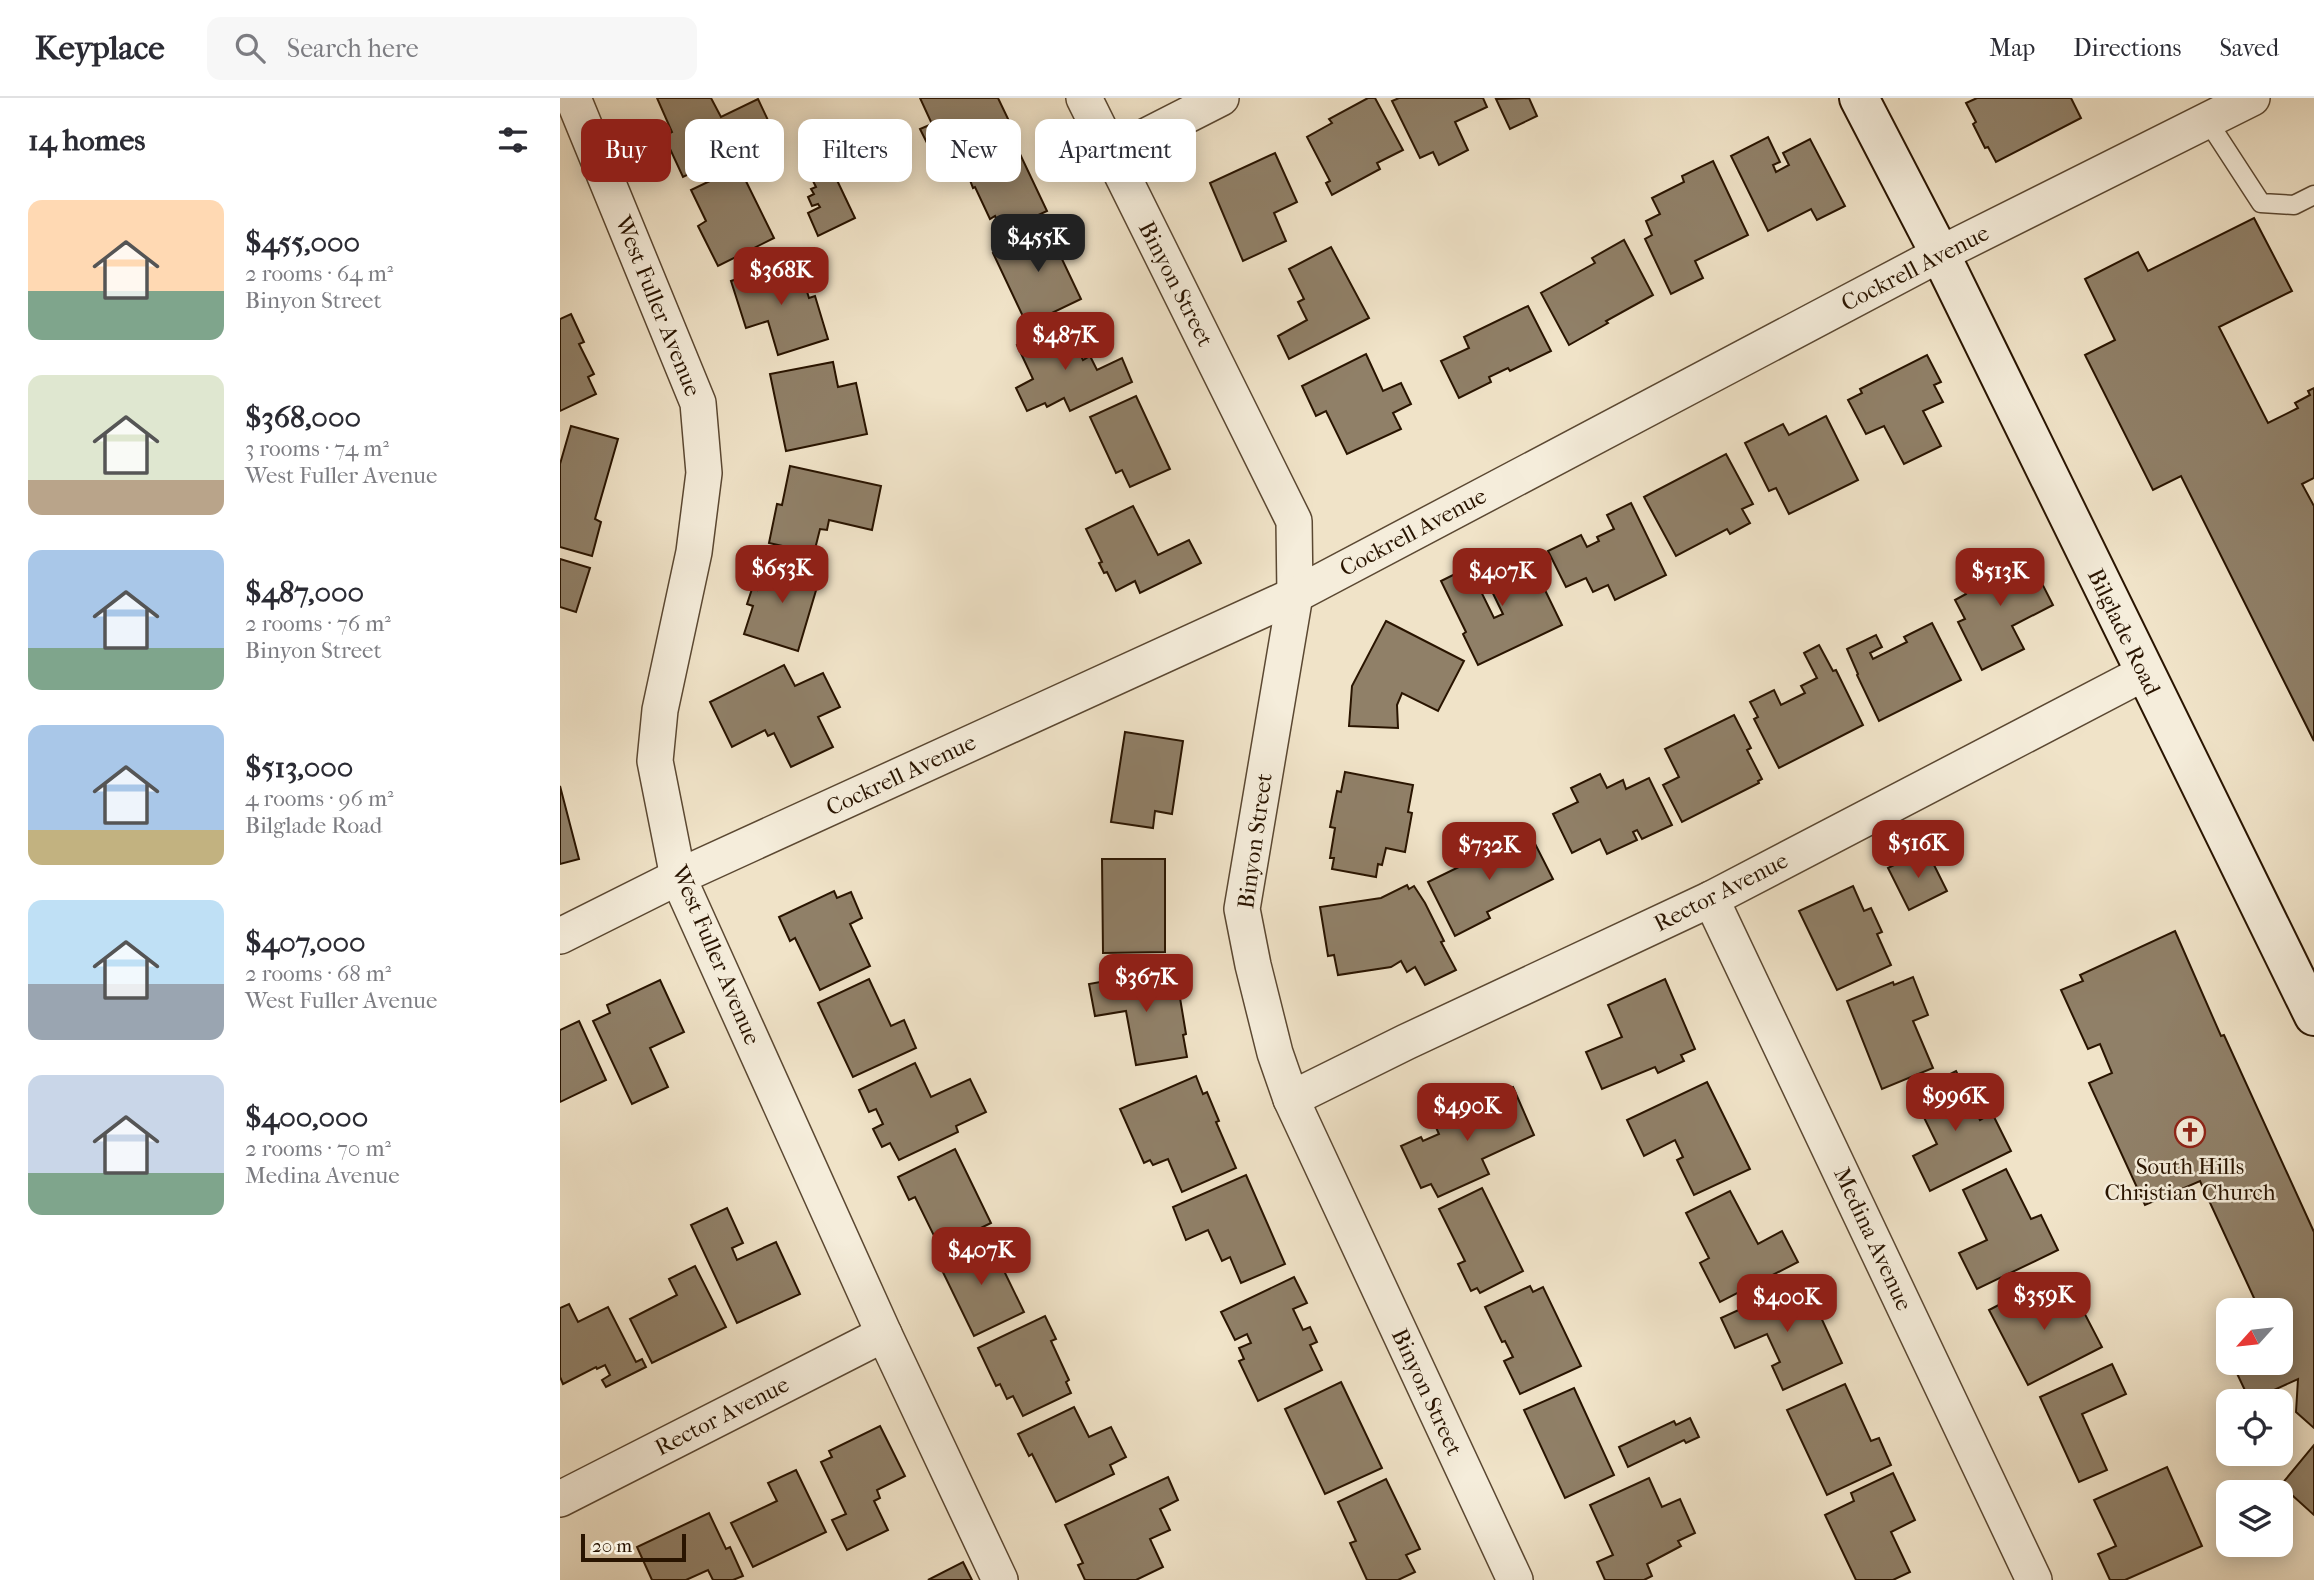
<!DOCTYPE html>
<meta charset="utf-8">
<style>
body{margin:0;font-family:"IM FELL French Canon",serif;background:#f7f7f7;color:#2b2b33;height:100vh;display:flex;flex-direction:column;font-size:26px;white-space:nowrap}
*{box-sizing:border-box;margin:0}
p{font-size:23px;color:#7c7c81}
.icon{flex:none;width:38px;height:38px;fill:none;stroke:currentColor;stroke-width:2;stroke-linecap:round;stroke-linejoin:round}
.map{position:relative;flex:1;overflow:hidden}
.sheet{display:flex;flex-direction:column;background:#fff;width:560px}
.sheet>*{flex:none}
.hud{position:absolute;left:21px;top:21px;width:665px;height:63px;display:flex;gap:14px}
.needle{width:46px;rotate:243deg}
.fabs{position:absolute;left:1656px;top:1200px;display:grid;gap:14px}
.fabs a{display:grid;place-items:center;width:77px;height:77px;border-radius:14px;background:#fff;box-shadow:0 4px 18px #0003;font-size:35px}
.scale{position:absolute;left:21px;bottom:18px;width:105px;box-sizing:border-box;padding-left:7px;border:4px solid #291400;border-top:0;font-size:19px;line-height:24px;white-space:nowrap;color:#291400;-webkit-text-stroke:5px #f5eddb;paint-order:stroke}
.price{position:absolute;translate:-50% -60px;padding:0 16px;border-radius:14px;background:#8f2418;color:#fff;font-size:23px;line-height:46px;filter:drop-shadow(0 2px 4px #0008)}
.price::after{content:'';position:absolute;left:50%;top:42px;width:21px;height:16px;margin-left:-10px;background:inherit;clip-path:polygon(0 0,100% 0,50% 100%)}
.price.active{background:#222;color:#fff}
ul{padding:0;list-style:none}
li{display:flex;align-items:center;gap:21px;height:175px;padding:0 28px}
li span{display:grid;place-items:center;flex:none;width:196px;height:140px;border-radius:14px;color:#555}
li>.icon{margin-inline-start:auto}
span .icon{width:84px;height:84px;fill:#fffc;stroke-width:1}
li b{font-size:30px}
h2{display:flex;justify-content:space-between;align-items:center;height:84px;padding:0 28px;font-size:30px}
.tag{padding:0 24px;border-radius:14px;background:#fff;box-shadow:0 4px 18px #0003;font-size:24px;line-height:63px}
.tag.active{background:#8f2418;color:#fff}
header{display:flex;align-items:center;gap:42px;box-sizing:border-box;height:98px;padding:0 35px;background:#fff;border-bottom:2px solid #e1e1e2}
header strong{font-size:33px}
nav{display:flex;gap:38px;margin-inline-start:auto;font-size:24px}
.search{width:490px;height:63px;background:#f7f7f7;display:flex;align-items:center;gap:18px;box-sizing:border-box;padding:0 24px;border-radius:14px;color:#7c7c81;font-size:26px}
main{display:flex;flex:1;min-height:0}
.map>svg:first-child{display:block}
.building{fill:#908068;stroke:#291400;stroke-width:2}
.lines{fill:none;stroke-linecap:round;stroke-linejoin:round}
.lane-casing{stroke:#5b4832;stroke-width:21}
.street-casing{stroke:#5b4832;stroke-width:38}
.secondary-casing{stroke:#291400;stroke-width:42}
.lane{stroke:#f5eddb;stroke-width:18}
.street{stroke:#f5eddb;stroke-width:35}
.secondary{stroke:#f5eddb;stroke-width:38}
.labels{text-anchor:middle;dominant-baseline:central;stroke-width:5;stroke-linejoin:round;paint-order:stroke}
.street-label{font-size:23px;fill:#291400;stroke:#f5eddb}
.poi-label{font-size:23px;fill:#291400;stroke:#f5eddb}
</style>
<header>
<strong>Keyplace</strong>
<div class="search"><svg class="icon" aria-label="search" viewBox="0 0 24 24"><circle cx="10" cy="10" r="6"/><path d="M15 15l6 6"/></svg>Search here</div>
<nav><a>Map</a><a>Directions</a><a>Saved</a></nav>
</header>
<main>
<section class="sheet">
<h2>14 homes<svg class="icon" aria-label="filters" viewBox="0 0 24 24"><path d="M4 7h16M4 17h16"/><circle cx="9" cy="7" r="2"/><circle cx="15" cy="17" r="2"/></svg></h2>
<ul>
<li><span style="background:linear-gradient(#ffd9b3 65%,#7fa58c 0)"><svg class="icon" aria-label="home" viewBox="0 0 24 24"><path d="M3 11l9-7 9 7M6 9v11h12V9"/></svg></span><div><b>$455,000</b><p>2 rooms · 64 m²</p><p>Binyon Street</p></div></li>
<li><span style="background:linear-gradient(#dfe7d0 75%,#b9a48a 0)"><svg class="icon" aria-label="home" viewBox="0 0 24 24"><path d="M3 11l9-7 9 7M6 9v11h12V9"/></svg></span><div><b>$368,000</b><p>3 rooms · 74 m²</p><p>West Fuller Avenue</p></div></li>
<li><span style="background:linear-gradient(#a9c7e8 70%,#7fa58c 0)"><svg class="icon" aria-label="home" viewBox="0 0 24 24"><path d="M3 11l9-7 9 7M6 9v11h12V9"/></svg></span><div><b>$487,000</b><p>2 rooms · 76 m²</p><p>Binyon Street</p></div></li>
<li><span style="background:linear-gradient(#a9c7e8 75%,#c2b280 0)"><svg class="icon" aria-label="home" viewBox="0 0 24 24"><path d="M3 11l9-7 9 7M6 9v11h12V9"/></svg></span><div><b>$513,000</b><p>4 rooms · 96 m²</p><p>Bilglade Road</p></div></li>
<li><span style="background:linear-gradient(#bfe0f5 60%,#9aa5b1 0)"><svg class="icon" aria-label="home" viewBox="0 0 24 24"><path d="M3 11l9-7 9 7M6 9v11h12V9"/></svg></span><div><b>$407,000</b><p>2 rooms · 68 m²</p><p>West Fuller Avenue</p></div></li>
<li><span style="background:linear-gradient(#c9d6e8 70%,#7fa58c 0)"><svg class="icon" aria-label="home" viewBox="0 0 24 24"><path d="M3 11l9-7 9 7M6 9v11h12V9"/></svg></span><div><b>$400,000</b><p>2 rooms · 70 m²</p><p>Medina Avenue</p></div></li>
</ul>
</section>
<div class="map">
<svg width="1754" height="1482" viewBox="0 0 1754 1482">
<rect width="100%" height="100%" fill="#f0e3c8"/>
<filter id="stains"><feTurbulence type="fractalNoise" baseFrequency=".00286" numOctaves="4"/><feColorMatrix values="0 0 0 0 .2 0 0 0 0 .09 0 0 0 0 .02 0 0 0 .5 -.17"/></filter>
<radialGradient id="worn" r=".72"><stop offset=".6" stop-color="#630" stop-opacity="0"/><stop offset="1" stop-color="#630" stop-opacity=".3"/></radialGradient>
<g class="building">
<polygon points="97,0 151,0 161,19 198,1 214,35 123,79 104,38 112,34"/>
<polygon points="360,0 438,0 450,25 375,61 360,31 372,26"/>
<polygon points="808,0 815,0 843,52 817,65 820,71 772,97 766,85 770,83 747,39 772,25 769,21"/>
<polygon points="839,0 923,0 927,9 895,24 908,52 879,67 873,54 860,60 832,3"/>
<polygon points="969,0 977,18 950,31 936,1"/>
<polygon points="1417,0 1511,0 1521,20 1436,64 1428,49 1425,50 1413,26 1416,24 1406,5"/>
<polygon points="451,37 487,113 442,134 435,118 430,121 415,89 413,90 402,61"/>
<polygon points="1208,39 1220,64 1213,67 1216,74 1229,67 1223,55 1250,41 1285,108 1257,122 1251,111 1208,133 1171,58"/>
<polygon points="715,55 737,104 714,115 726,143 683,163 650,85"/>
<polygon points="1153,63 1188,137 1135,163 1143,180 1111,196 1085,141 1092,137 1086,123 1100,116 1092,100 1124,84 1122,78"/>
<polygon points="179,69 214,140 158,168 138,128 146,123 131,92"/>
<polygon points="266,77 268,82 275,78 295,120 258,138 248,115 260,109 258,106 252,108 248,99 254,96 251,91 256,89 253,83"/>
<polygon points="1694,120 1732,193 1659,229 1708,325 1738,310 1735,305 1750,297 1748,293 1754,290 1754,380 1742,386 1754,408 1754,643 1621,378 1593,392 1525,257 1555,242 1525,181 1578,154 1588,173"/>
<polygon points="495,124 509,153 500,157 521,201 467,227 433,155"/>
<polygon points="1064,142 1093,197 1046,223 1048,225 1009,247 981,195 1035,165 1032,160"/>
<polygon points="771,149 809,220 729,261 718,238 747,222 738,204 744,201 729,171"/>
<polygon points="237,162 249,200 255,198 268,241 218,257 208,223 186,230 171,183"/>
<polygon points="968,208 991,253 950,273 948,270 929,279 931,284 899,300 881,263 909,250 904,239"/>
<polygon points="11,216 24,244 19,246 34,276 28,279 36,296 0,313 0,221"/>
<polygon points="505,225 523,262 530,258 537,272 562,260 572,284 510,313 504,300 487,309 485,305 467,313 456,290 473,281 457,247"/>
<polygon points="806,256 823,293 841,285 851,306 833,315 841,331 787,356 766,313 756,318 742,288"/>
<polygon points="1367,257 1381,284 1374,287 1383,304 1363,313 1381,348 1344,366 1324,328 1306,336 1288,302 1302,295 1300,291"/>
<polygon points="273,264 278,289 296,285 307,336 226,353 210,276"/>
<polygon points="576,298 610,371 570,389 562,372 556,375 530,319"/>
<polygon points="1266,318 1298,382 1229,416 1216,390 1209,393 1185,345 1223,326 1229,337"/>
<polygon points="11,328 58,341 35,421 41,424 32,458 0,449 0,366"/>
<polygon points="1166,356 1193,406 1182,411 1190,425 1170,436 1167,431 1116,458 1084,399"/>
<polygon points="230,368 321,388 312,432 269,422 267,432 260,431 254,455 209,445 217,406 222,407"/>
<polygon points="1071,405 1106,477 1055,502 1048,487 1033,494 1026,480 1006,489 988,453 1021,437 1027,449 1039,443 1037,439 1054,431 1047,417"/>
<polygon points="573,408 598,457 629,442 641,465 580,495 575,483 556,493 547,474 544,475 539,465 542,464 526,431"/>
<polygon points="967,455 1002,527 918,567 903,536 906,534 881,483 909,469 934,520 943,516 923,475"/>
<polygon points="1451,455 1458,468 1470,462 1493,507 1452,528 1464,551 1422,572 1398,524 1405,521 1395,502 1406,496 1401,486 1422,475 1420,471"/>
<polygon points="0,461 30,470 16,514 0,509"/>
<polygon points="217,461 256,473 251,488 257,489 238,553 184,536 193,508 187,506 192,491 197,492 203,473 213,476"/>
<polygon points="826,523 904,563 878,613 842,595 837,607 838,630 789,628 792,588"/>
<polygon points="1372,525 1401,582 1319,623 1297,577 1298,576 1287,551 1316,537 1322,549 1310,555 1313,561 1347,544 1344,539"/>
<polygon points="1259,547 1273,573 1276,572 1303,627 1219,670 1194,621 1198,619 1190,604 1214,592 1221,607 1245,595 1241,588 1257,580 1244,555"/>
<polygon points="224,567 235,588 263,575 280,609 258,619 273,649 231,669 214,635 208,638 205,632 172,649 150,604"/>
<polygon points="1174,617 1191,650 1187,652 1202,681 1198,683 1199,685 1122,724 1103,687 1119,679 1105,651"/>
<polygon points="565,634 623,643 612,716 595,713 593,730 551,724"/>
<polygon points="785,674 853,687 848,714 852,715 845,754 826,750 822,767 818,766 816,779 772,771 774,760 770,760 775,730 770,729 777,693 781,694"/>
<polygon points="1040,676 1047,690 1063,682 1066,691 1089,680 1112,727 1082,741 1077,732 1073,734 1077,742 1047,756 1040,741 1012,755 993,716 1018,704 1011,690"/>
<polygon points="0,688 19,761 0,766"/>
<polygon points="969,734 993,781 927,814 930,820 895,838 868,784 907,765 904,759 915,753 916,756 924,752 927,759 942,752 940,748"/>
<polygon points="1366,751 1387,793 1349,812 1328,770"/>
<polygon points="542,761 605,761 605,854 543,855"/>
<polygon points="847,787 849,791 854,788 865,805 884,843 881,844 896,872 865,887 855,869 847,874 841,863 831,869 778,877 774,857 768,858 760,809 821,800"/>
<polygon points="1293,788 1304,813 1311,810 1322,834 1317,836 1331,867 1277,892 1239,813"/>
<polygon points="274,793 277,800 291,794 302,820 290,826 310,868 260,892 235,840 230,843 219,819"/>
<polygon points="1615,833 1661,938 1664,937 1754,1134 1754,1330 1736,1314 1738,1281 1690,1303 1672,1265 1720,1265 1720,1213 1700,1213 1640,1083 1585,1107 1529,985 1552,975 1540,946 1528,951 1501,892 1523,883 1520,877"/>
<polygon points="607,872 612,895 619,894 626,936 623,937 627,959 576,967 566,913 535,918 529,886"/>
<polygon points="1353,879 1368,917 1353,923 1373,970 1322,991 1287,903 1333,884 1334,887"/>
<polygon points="309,881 331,928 344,922 356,950 293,979 258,905"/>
<polygon points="1105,881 1135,951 1121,957 1124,963 1098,975 1095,969 1042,991 1026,954 1062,939 1048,907"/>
<polygon points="100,882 124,934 90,950 108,989 72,1006 33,923 50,915 47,907"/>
<polygon points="19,923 46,982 0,1004 0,932"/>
<polygon points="355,965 371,999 410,981 426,1014 396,1028 398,1034 339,1062 330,1045 322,1049 313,1031 323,1026 316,1011 309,1014 299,992"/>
<polygon points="1396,973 1420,1022 1432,1015 1451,1053 1370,1093 1353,1058 1377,1046 1352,995"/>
<polygon points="636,978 643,996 647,994 659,1023 656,1024 676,1070 622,1094 608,1061 593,1067 590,1062 584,1065 560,1011"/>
<polygon points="1147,984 1190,1071 1134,1097 1117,1062 1123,1059 1115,1042 1084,1058 1067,1022"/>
<polygon points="953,989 974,1037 922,1061 929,1076 878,1099 871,1086 861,1090 841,1048 861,1039 863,1043 879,1036 873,1023 908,1007 912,1014 928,1007 926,1001"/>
<polygon points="395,1051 431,1125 380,1150 355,1099 349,1102 338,1079"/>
<polygon points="1446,1071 1471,1121 1481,1117 1498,1152 1417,1191 1399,1155 1427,1142 1403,1092"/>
<polygon points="686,1077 725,1166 681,1185 670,1159 662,1163 648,1132 626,1142 613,1109"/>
<polygon points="922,1090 963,1173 920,1195 917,1190 911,1193 898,1166 905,1163 879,1111"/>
<polygon points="1170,1093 1198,1146 1222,1133 1238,1164 1160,1204 1140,1165 1149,1160 1126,1115"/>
<polygon points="167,1110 183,1145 172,1150 177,1162 216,1144 240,1196 177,1225 131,1127"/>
<polygon points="428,1140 464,1214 414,1238 378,1164"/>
<polygon points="135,1168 166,1229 92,1265 70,1221 117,1197 109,1181"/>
<polygon points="734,1179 747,1205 733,1211 743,1232 750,1229 757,1244 750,1247 762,1272 698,1303 679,1263 684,1261 679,1250 691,1245 687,1236 675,1242 661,1214"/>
<polygon points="1238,1185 1247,1205 1253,1202 1282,1265 1223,1292 1212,1268 1220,1264 1207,1236 1175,1250 1161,1220"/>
<polygon points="1481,1185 1493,1208 1515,1197 1542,1249 1468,1287 1429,1212"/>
<polygon points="970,1188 973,1194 983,1189 1021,1268 960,1296 944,1263 953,1259 945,1243 942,1244 925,1209"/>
<polygon points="9,1206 18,1224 48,1209 76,1264 82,1261 86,1269 46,1289 42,1282 50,1277 45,1267 37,1271 36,1269 3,1286 0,1279 0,1210"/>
<polygon points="485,1218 496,1241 491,1243 509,1282 506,1284 511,1295 463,1318 453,1298 447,1301 440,1286 436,1288 418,1250"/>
<polygon points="1552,1266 1566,1296 1522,1316 1547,1372 1519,1384 1480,1299"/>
<polygon points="781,1284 822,1370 765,1396 725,1311"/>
<polygon points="1285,1286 1311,1343 1319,1340 1331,1367 1267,1397 1227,1312"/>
<polygon points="1014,1290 1054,1377 1005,1400 964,1312"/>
<polygon points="514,1309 529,1339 551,1329 566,1359 550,1367 554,1376 496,1404 472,1356 469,1358 458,1336"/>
<polygon points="1130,1320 1139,1339 1126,1345 1124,1342 1068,1369 1059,1349 1114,1323 1116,1327"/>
<polygon points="320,1328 345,1378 317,1392 320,1400 314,1403 328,1432 287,1452 272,1422 286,1416 261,1364 272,1359 269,1353"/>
<polygon points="1754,1347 1754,1417 1721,1387"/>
<polygon points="1607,1369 1642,1448 1565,1482 1550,1482 1538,1456 1556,1448 1534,1402"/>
<polygon points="236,1372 266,1434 193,1469 171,1425 217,1403 208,1385"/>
<polygon points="1333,1375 1355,1422 1331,1434 1350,1474 1333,1482 1296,1482 1265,1417 1294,1403 1291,1395"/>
<polygon points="608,1379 618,1402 600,1411 610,1432 590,1441 603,1469 576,1482 525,1482 518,1467 523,1465 505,1427"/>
<polygon points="1089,1380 1102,1409 1120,1401 1135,1435 1118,1443 1121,1448 1087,1466 1092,1478 1084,1482 1045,1482 1037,1464 1053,1457 1030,1407"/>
<polygon points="826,1381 860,1451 846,1457 855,1474 838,1482 807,1482 790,1445 796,1443 778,1404"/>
<polygon points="149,1415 166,1451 170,1449 183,1478 173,1482 153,1482 148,1472 126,1482 92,1482 77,1449"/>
<polygon points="403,1464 412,1482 368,1482"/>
</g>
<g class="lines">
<g class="lane-casing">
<polyline id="lane" points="1647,22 1701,105 1734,107 1754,97"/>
</g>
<g class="street-casing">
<g id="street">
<polyline points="13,0 138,305 144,375 134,454 100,612 95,663 118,779 324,1236 440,1482"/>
<polyline points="524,0 734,423 735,497 682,811 693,867 715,955 731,1001 955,1482"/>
<polyline points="551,56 661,0"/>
<polyline points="1151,801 1474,1482"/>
<polyline points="0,838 118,779 735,497 1380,156 1692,0"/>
<polyline points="731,1001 846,944 1151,801 1584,575"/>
<polyline points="0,1401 324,1236"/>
</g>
</g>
<g class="secondary-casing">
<polyline id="secondary" points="1299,0 1380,156 1754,918"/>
</g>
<use href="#lane" class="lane"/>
<use href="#street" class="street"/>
<use href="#secondary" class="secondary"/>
</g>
<defs>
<g id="church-ring" transform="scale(1.575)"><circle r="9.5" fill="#f5eddb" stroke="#8f2418" stroke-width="1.5"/><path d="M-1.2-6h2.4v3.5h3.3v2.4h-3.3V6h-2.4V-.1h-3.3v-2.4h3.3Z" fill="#8f2418"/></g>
</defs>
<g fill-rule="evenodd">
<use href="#church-ring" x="1630" y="1034"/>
</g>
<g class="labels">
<g class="street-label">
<text transform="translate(1355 170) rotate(-27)">Cockrell Avenue</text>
<text transform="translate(616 186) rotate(63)">Binyon Street</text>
<text transform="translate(98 208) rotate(68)">West Fuller Avenue</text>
<text transform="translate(853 434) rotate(-28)">Cockrell Avenue</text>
<text transform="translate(1564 534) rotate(64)">Bilglade Road</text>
<text transform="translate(341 677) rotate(-25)">Cockrell Avenue</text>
<text transform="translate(695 743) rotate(-82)">Binyon Street</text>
<text transform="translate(1161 794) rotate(-27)">Rector Avenue</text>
<text transform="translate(156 857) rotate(67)">West Fuller Avenue</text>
<text transform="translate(1313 1141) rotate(65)">Medina Avenue</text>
<text transform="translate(867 1294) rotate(65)">Binyon Street</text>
<text transform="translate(162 1318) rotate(-27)">Rector Avenue</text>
</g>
<g class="poi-label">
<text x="1630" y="1068">South Hills<tspan x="1630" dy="26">Christian Church</tspan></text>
</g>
</g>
<rect width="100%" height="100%" filter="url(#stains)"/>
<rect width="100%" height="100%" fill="url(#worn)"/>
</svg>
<div class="fabs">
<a><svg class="needle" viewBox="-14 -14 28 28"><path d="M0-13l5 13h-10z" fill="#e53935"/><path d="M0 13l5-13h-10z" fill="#7c7c81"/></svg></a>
<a><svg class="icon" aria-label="locate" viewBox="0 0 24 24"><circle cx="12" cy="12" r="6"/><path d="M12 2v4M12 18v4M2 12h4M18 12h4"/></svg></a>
<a><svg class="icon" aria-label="layers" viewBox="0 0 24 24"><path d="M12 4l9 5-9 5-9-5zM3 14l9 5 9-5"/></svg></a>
</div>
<div class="scale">20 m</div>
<b class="price active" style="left:478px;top:176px">$455K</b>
<b class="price" style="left:221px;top:209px">$368K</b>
<b class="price" style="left:505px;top:274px">$487K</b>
<b class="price" style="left:222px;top:507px">$653K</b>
<b class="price" style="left:942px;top:510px">$407K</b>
<b class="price" style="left:1440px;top:510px">$513K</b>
<b class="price" style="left:1358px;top:782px">$516K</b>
<b class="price" style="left:929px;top:784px">$732K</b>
<b class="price" style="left:586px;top:916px">$367K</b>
<b class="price" style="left:1395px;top:1035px">$996K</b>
<b class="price" style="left:907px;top:1045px">$490K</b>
<b class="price" style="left:421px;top:1189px">$407K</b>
<b class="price" style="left:1484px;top:1234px">$359K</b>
<b class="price" style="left:1227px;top:1236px">$400K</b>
<div class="hud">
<a class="tag active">Buy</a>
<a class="tag">Rent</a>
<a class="tag">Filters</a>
<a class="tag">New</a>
<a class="tag">Apartment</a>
</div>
</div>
</main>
